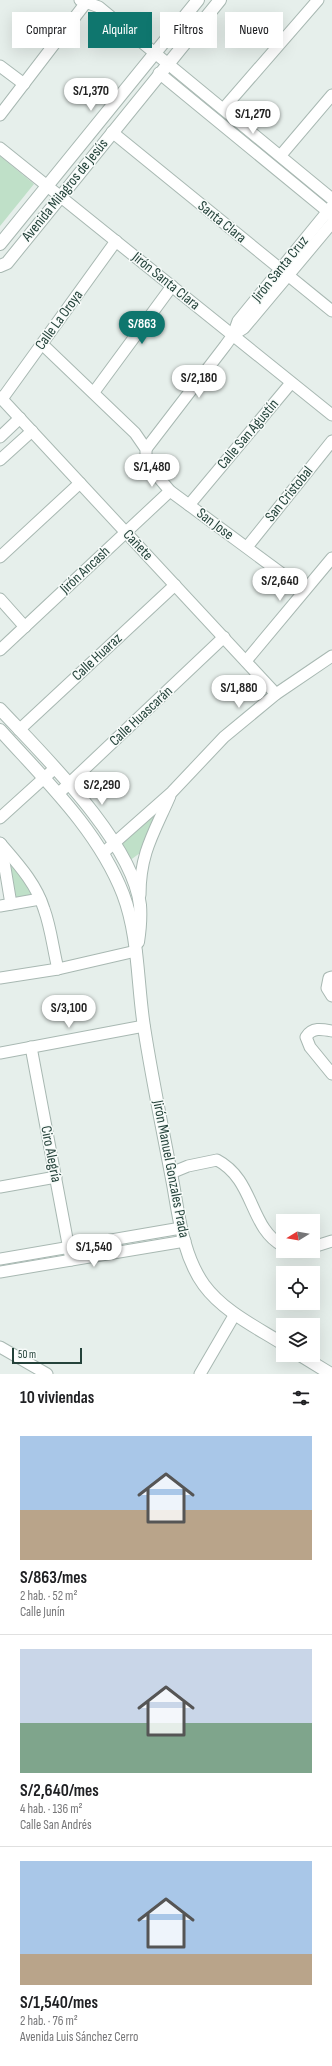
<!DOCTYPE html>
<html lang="es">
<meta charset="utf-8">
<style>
body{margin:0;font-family:"Sofia Sans Condensed",sans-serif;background:#f2f2f2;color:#202124;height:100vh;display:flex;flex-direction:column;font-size:15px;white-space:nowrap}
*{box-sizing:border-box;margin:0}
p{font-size:13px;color:#757577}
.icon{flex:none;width:22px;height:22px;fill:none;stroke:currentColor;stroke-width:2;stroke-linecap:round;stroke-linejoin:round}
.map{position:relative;height:1374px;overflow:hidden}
.panel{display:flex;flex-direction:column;background:#fff;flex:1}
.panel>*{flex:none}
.top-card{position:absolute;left:12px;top:12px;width:308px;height:36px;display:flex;gap:8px}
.needle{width:26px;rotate:259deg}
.buttons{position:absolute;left:276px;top:1214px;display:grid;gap:8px}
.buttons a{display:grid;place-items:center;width:44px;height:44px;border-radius:0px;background:#fff;box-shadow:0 4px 16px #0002;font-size:20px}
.scale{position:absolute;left:12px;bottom:10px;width:70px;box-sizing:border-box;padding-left:4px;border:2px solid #24423a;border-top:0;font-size:11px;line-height:14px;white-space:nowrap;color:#24423a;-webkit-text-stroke:3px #f7fbf9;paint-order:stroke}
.price{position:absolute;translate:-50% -34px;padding:0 9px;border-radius:14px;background:#fff;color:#222;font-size:13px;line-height:26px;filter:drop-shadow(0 1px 2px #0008)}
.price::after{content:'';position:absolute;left:50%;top:24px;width:12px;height:9px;margin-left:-6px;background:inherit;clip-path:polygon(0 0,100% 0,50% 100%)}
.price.current{background:#0f766e;color:#fff}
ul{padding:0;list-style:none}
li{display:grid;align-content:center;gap:8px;height:212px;padding:0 20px}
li+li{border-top:1px solid #e0e0e0}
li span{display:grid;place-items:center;height:124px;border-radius:0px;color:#555}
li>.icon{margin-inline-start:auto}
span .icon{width:72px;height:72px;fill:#fffc;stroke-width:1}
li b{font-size:17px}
h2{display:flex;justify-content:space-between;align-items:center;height:48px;padding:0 20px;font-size:17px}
.chip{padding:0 14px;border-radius:0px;background:#fff;box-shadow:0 4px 16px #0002;font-size:14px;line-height:36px}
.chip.current{background:#0f766e;color:#fff}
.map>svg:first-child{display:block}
.green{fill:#bfe0c8}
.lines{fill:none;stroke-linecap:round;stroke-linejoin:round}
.minor-casing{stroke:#a8b8b2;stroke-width:13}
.tertiary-casing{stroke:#a8b8b2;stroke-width:14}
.minor{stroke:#fff;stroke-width:11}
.tertiary{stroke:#fff;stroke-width:12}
.labels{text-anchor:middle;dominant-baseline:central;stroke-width:3;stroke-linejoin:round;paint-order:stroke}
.street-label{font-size:15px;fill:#24423a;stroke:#f7fbf9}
</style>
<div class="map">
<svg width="332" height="1374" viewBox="0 0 332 1374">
<rect width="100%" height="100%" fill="#e6efeb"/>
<g class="green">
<polygon points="0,156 34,184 0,226"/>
<polygon points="163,803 148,831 140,853 129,861 120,843"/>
<polygon points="8,858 35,895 14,899"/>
</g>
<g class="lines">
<g class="minor-casing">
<g id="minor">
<polyline points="80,0 99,7 332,199"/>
<polyline points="0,66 24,84"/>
<polyline points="159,73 332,215"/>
<polyline points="224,108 318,0"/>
<polyline points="0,115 88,0"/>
<polyline points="112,132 332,311"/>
<polyline points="0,148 332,415"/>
<polyline points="281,155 332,95"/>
<polyline points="233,335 244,328 332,223"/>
<polyline points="42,344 135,433 146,449 146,458 149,466 170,491 304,590"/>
<polyline points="94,392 172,286"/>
<polyline points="0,397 276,694"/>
<polyline points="2,399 116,241"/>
<polyline points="0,437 20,418"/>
<polyline points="146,449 225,346 233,335 238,321 332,206"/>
<polyline points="0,460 32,431"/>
<polyline points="189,505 291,383"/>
<polyline points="247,547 332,441"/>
<polyline points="0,557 80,483"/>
<polyline points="0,599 25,627"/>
<polyline points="0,650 170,491"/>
<polyline points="246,661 332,558"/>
<polyline points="19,730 175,585"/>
<polyline points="58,794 224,637"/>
<polyline points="0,818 54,769"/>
<path d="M0,843C17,863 36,883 44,909C51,928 53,949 58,969"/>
<polyline points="1,844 11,904"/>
<polyline points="103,853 172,792 224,737 276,694 332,656"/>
<path d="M140,895C140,853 154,833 170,796"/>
<polyline points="0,906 40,899"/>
<polyline points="332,977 329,978 327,988 332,996"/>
<polyline points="0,978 58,969 136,951"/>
<path d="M332,1031C322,1029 312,1027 306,1037L310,1047L332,1074"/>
<polyline points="31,1047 71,1260"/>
<polyline points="0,1053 144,1026"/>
<path d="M171,1173L188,1166L217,1160C255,1180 249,1228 283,1246"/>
<polyline points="0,1187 56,1177"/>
<polyline points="313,1247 332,1241"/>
<polyline points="0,1259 181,1228"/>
<polyline points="0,1272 185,1241"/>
<polyline points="0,1347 47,1374"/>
<polyline points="200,1374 235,1314"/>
</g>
</g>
<g class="tertiary-casing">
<g id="tertiary">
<polyline points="0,244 198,0"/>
<polyline points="0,266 7,263 220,0"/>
<path d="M0,709C43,755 133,842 140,905C141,918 140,929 138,942"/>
<path d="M0,730C45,780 98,830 123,894C139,936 137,982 144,1027C152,1079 163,1131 173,1184C179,1217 183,1256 204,1285C223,1311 256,1327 283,1344"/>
<polyline points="300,1355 331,1374"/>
</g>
</g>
<use href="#minor" class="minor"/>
<use href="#tertiary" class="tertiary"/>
</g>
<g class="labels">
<g class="street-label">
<text transform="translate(65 190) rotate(-51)">Avenida Milagros de Jesús</text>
<text transform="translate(222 222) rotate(39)">Santa Clara</text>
<text transform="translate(280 269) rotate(-51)">Jirón Santa Cruz</text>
<text transform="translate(166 281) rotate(39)">Jirón Santa Clara</text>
<text transform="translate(59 320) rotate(-54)">Calle La Oroya</text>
<text transform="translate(248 434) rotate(-50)">Calle San Agustín</text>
<text transform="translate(289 494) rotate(-51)">San Cristobal</text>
<text transform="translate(215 524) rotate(37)">San Jose</text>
<text transform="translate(138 545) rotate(47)">Cañete</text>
<text transform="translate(85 570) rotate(-43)">Jirón Ancash</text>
<text transform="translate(97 657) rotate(-43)">Calle Huaraz</text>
<text transform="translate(141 716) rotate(-43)">Calle Huascarán</text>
<text transform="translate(51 1154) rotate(79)">Ciro Alegría</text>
<text transform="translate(171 1169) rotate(79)">Jirón Manuel Gonzales Prada</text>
</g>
</g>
</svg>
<div class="buttons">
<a><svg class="needle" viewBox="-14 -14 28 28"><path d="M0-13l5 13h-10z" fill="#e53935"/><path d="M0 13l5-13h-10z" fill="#757577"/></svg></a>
<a><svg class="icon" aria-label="locate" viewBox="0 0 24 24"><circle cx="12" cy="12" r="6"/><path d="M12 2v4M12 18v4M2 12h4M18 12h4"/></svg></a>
<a><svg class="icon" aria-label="layers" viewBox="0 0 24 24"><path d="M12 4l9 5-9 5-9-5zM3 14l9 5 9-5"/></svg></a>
</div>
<div class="scale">50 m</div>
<b class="price" style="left:91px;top:112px">S/1,370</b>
<b class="price" style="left:253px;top:135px">S/1,270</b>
<b class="price current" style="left:142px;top:345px">S/863</b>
<b class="price" style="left:199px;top:399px">S/2,180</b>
<b class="price" style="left:152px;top:488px">S/1,480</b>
<b class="price" style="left:280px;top:602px">S/2,640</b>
<b class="price" style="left:239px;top:709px">S/1,880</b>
<b class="price" style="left:102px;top:806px">S/2,290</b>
<b class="price" style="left:69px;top:1029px">S/3,100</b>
<b class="price" style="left:94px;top:1268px">S/1,540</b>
<div class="top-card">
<a class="chip">Comprar</a>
<a class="chip current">Alquilar</a>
<a class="chip">Filtros</a>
<a class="chip">Nuevo</a>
</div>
</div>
<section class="panel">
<h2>10 viviendas<svg class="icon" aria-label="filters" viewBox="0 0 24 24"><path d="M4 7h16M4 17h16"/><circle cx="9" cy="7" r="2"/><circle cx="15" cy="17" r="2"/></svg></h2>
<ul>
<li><span style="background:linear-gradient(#a9c7e8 60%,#b9a48a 0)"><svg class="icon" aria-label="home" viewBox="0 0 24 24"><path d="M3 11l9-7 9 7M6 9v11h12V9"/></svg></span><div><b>S/863/mes</b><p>2 hab. · 52 m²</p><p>Calle Junín</p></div></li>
<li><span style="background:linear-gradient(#c9d6e8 60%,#7fa58c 0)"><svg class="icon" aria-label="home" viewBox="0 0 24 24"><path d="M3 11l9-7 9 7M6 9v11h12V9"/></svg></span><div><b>S/2,640/mes</b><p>4 hab. · 136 m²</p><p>Calle San Andrés</p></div></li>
<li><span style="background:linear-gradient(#a9c7e8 75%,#b9a48a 0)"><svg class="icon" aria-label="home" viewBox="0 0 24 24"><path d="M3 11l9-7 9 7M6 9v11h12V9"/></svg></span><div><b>S/1,540/mes</b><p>2 hab. · 76 m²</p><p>Avenida Luis Sánchez Cerro</p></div></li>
</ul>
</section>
